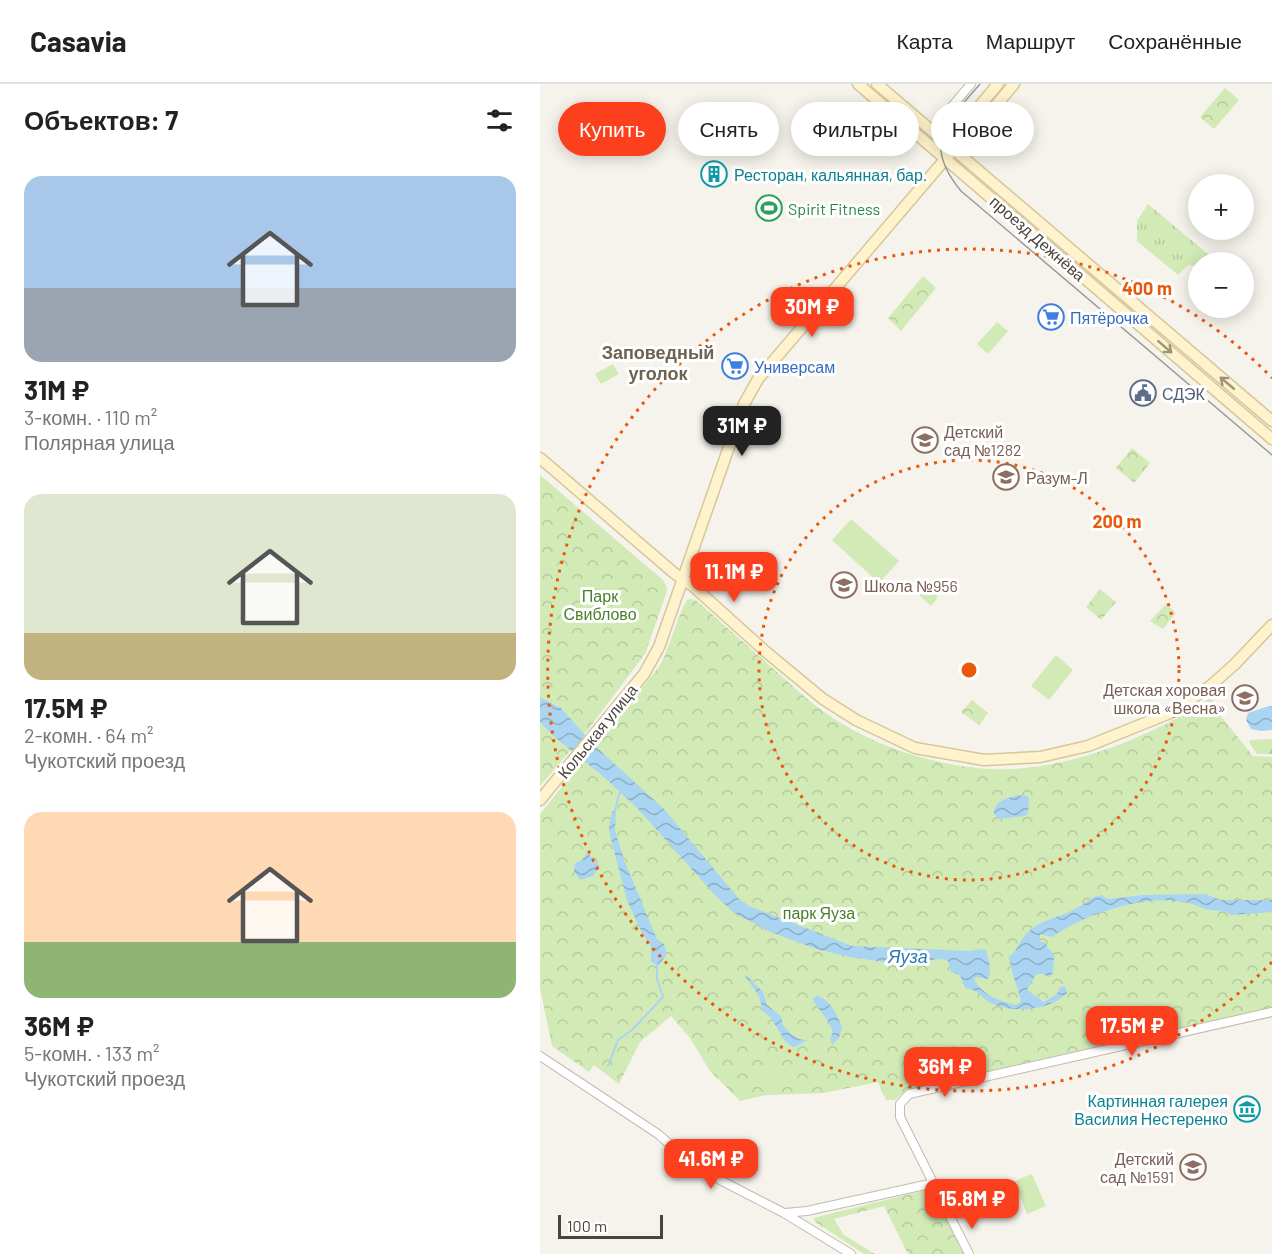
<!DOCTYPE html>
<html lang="ru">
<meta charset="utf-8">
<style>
body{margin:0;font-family:Barlow,sans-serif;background:#f6f6f6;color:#222;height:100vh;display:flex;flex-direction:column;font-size:22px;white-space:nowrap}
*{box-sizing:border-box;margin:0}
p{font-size:20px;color:#767676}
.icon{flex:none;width:33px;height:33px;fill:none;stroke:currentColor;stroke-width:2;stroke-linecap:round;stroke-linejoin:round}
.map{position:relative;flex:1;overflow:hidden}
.side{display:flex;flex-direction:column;background:#fff;width:540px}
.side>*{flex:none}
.banner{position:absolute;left:18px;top:18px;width:570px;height:54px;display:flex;gap:12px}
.tools{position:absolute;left:648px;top:90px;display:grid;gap:12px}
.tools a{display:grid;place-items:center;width:66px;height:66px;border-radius:50%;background:#fff;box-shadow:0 3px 15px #0003;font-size:30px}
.scale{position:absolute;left:18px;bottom:15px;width:105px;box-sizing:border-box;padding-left:6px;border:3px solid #4b4439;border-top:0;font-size:16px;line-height:21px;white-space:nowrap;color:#4b4439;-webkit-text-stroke:4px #fff;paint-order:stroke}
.price{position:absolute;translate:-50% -51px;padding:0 14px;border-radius:12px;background:#fc3f1d;color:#fff;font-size:20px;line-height:39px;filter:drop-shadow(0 2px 3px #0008)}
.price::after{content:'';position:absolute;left:50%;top:36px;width:18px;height:14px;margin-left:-9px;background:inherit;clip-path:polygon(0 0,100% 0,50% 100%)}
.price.on{background:#222;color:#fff}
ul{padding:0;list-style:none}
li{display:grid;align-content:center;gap:12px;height:318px;padding:0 24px}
li span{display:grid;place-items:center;height:186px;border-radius:18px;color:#555}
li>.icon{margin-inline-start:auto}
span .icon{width:108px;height:108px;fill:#fffc;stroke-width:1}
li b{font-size:26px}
h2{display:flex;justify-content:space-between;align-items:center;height:72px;padding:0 24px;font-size:26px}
.pill{padding:0 21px;border-radius:27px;background:#fff;box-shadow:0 3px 15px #0003;font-size:21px;line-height:54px}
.pill.on{background:#fc3f1d;color:#fff}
header{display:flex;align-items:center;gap:36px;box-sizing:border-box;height:84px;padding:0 30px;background:#fff;border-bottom:2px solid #e0e0e0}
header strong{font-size:28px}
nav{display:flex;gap:33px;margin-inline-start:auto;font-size:21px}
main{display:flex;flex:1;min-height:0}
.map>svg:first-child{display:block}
.grass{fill:url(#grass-tufts)}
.forest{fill:url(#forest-firs)}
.park{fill:url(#park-crowns)}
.pitch{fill:#d2eab5}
.water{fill:url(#water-waves)}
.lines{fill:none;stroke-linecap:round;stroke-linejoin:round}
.stream{stroke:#a9d4f2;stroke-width:2}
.street-casing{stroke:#c2bbae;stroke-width:10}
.secondary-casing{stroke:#d6c79b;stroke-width:13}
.street{stroke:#fff;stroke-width:8}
.secondary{stroke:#fff3cd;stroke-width:10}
.tram{stroke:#9a9a9a;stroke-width:1.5}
.oneway{stroke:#9c937c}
.ring{fill:none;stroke:#e8590c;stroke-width:3;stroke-dasharray:3 6}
.labels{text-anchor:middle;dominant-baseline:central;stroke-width:6;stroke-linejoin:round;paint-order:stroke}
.culture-label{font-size:16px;fill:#0d838f;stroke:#fff;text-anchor:start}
.leisure-label{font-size:16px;fill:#27864d;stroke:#fff;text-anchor:start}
.street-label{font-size:16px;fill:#4b4439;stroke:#fff}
.shop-label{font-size:16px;fill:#366cbe;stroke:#fff;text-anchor:start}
.service-label{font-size:16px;fill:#4e5e75;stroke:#fff;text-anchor:start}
.education-label{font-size:16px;fill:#785e54;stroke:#fff;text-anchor:start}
.park-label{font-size:16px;fill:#4a7f2a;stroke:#fff}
.neighbourhood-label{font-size:18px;font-weight:bold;fill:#6e6250;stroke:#fff}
.water-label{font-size:18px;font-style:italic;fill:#2e7ab2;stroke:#fff}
.centre{fill:#e8590c;stroke:#fff;stroke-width:3}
.ring-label{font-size:18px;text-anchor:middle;font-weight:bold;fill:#e8590c;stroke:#fff;stroke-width:6;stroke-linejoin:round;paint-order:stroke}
</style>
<header>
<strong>Casavia</strong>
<nav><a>Карта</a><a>Маршрут</a><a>Сохранённые</a></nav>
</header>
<main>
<section class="side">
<h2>Объектов: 7<svg class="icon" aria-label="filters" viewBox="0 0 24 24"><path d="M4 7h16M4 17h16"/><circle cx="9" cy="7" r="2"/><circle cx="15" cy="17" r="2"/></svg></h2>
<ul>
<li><span style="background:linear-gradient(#a9c7e8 60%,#9aa5b1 0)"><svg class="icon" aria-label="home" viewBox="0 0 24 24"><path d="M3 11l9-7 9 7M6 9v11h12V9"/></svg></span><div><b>31M ₽</b><p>3-комн. · 110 m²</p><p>Полярная улица</p></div></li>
<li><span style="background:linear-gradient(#dfe7d0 75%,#c2b280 0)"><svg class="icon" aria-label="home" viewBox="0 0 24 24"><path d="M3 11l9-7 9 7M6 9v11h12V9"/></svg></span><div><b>17.5M ₽</b><p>2-комн. · 64 m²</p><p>Чукотский проезд</p></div></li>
<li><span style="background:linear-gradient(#ffd9b3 70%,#8fb573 0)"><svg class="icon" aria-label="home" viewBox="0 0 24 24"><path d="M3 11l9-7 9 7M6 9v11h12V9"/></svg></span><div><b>36M ₽</b><p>5-комн. · 133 m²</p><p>Чукотский проезд</p></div></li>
</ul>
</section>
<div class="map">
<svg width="732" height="1170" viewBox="0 0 732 1170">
<defs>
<pattern id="grass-tufts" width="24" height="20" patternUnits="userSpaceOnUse" patternTransform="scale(1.5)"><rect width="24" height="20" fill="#d2eab5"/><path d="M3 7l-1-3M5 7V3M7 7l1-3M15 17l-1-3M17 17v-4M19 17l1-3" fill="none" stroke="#b6ca9c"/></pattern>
<pattern id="forest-firs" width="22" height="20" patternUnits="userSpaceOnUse" patternTransform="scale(1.5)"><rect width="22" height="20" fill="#d2eab5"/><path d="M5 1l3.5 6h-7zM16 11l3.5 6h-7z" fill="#b6ca9c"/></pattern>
<pattern id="park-crowns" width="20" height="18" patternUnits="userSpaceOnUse" patternTransform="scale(1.5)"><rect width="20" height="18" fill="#d2eab5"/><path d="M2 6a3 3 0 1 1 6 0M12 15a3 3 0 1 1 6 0" fill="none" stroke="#b6ca9c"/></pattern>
<pattern id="water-waves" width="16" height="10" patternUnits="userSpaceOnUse" patternTransform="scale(1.5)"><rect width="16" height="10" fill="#a9d4f2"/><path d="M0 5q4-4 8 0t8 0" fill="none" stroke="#8caec5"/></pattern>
</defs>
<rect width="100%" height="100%" fill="#f6f3ec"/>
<polygon class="grass" points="608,120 674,175 671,178 658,178 658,182 648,181 638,191 597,157 597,137"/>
<polygon class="forest" points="732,655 732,670 717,670 709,658 711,656"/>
<g class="park">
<polygon points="685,4 699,16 674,45 660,33"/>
<polygon points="383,192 396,204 361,247 348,234"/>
<polygon points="592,364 610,379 594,399 576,384"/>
<polygon points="0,391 123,496 127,503 126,510 105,570 44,651 21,624 0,613"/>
<polygon points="560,505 576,518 561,536 546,523"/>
<path d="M151,515L157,517C184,541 211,565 238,589C251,600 263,612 276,622C324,659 388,681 449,685C522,689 610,654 670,614L674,618L672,621L713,672L732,673V924L368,1005L355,1016H346L338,998L284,1009L226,1011L200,1017L170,987L150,954L131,932L100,958L79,1000L54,981L49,988L12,962L0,904V730L118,584L123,576L143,523L147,516Z"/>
<polygon points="626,520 636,529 623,545 610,537"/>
<polygon points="432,616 448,629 439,641 421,628"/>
<polygon points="0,638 12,651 31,666 0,702"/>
<polygon points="386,1106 396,1112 423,1170 368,1170 344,1122 294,1135 304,1151 335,1170 324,1170 275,1138 273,1134"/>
</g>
<g class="pitch">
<polygon points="457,238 468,247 448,270 437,260"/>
<polygon points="73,280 79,290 61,300 55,290"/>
<polygon points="311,435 359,477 339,499 292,456"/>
<polygon points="390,496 400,505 396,516 391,522 379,511"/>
<polygon points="516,571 533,586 509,616 491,602"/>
<polygon points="257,984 257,1003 219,1003 219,985"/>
<polygon points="492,1090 506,1122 487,1130 474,1097"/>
</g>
<g class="water">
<path d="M0,613L21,624L55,662L124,725L199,815L209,822L312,862L428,867L445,865C449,874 452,886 448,895L436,893L434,895C442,911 459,917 476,921L481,918C478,903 471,889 469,873C478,866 479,858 486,850C499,836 521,833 537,824C546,819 551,812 562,811L566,814L570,815L603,811L665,810L681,816H732V828L691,831C681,824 670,828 660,823C619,804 547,828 512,853L500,850V857L506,859L507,863L514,870L513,889L509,893L503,890H496L487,906L504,918L517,910L520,903L525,902L527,909C511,927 470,930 449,918C444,916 442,911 438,909C435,906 429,905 425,904L420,891L411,888L408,877L403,875L351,879L310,873L276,865L231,848L194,829L174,810L98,725L65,694L12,651L0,638Z"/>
<polygon points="729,622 732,622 732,646 721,647 711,645 706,636 708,629"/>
<path d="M477,711L487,712L489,715L488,729L485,732L460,735L454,730C454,716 467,715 477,711Z"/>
<polygon points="72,727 76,727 75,746 84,776 117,855 124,860 127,870 119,881 111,878 111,862 102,849 87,816 71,756 69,743"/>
<polygon points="48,768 52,775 60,782 53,792 40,796 34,787 35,779 42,776"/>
<polygon points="204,891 207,892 223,908 227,921 241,932 243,941 250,949 259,955 267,956 257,962 253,963 245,957 231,934 223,927 219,912"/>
<path d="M277,911C291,917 296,929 302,943L299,954L292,961L290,954L293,948L289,939L272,915Z"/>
</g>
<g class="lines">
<g class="stream">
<polyline points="74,730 80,707"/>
<polyline points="68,982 78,956 92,946 123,913 117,895 117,878"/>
</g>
<g class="street-casing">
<g id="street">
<polyline points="391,47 431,0"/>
<polyline points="0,972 118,1050 148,1076 182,1097 244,1129 311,1170"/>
<polyline points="245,1129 267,1127 394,1099"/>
<polyline points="429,1170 360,1033 360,1020 369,1010 732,928"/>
</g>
</g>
<g class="secondary-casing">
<g id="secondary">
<polyline points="318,0 732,355"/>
<polyline points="337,0 732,337"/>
<polyline points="413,65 421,44 458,0"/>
<polyline points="0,374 134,489 154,503 225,567 283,615 316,636 375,664 444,676 500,673 548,662 630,629 669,603 695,580 732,541"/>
<polyline points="0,716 104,590 119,563 204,320 218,295 413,66 430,52 474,0"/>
</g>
</g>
<use href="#street" class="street"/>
<use href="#secondary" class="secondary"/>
<path class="tram" d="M440,0C407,39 381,58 421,107L732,371"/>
</g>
<defs><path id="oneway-shaft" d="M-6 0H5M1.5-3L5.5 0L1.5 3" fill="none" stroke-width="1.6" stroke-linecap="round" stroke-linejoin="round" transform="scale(1.5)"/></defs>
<g class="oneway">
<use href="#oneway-shaft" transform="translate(625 263) rotate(41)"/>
<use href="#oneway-shaft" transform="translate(687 299) rotate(-140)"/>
</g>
<g class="ring">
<circle cx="429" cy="586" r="210"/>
<path d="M732 878A421 421 0 1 1 732 294"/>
</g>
<defs>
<g id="building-ring" transform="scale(1.35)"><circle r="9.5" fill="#fff" stroke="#0f9aa8" stroke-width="1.5"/><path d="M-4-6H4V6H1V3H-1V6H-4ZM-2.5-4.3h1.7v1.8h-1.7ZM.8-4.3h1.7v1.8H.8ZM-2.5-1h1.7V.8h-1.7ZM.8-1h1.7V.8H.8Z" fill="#0f9aa8"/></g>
<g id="stadium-ring" transform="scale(1.35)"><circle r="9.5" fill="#fff" stroke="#2e9e5b" stroke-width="1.5"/><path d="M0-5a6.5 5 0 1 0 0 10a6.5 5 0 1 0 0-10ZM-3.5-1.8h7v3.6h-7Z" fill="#2e9e5b"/></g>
<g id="supermarket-ring" transform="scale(1.35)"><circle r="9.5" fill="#fff" stroke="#3f7fe0" stroke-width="1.5"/><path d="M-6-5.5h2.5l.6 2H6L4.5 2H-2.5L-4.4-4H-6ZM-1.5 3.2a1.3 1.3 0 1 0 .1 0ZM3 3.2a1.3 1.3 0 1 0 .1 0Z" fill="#3f7fe0"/></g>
<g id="civic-ring" transform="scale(1.35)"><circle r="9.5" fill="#fff" stroke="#5c6f8a" stroke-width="1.5"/><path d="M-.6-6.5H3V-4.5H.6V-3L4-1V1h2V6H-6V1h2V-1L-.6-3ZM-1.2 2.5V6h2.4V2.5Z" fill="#5c6f8a"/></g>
<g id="school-ring" transform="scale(1.35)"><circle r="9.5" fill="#fff" stroke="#8d6e63" stroke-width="1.5"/><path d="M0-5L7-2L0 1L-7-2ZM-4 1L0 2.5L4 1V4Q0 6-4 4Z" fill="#8d6e63"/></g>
<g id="museum-ring" transform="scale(1.35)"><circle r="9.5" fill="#fff" stroke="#0f9aa8" stroke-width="1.5"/><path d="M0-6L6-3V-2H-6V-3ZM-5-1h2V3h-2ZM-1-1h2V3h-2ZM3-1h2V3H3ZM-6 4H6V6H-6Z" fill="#0f9aa8"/></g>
</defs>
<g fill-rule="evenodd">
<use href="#building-ring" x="174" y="90"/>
<use href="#stadium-ring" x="229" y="124"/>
<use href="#supermarket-ring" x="511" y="233"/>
<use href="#supermarket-ring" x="195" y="282"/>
<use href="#civic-ring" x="603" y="309"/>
<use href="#school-ring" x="385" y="356"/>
<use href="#school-ring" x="466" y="393"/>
<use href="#school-ring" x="304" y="501"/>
<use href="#school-ring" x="705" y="614"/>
<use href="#museum-ring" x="707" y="1025"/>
<use href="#school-ring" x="653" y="1083"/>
</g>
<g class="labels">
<g class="culture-label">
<text x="194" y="90">Ресторан, кальянная, бар.</text>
<text x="688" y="1016" text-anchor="end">Картинная галерея<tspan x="688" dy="18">Василия Нестеренко</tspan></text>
</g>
<g class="leisure-label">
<text x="248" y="124">Spirit Fitness</text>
</g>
<g class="street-label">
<text transform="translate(498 154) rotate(41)">проезд Дежнёва</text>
<text transform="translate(57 647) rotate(-51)">Кольская улица</text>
</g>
<g class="shop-label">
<text x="530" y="233">Пятёрочка</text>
<text x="214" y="282">Универсам</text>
</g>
<g class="service-label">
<text x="622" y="309">СДЭК</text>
</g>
<g class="education-label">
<text x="404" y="347">Детский<tspan x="404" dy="18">сад №1282</tspan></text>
<text x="486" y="393">Разум-Л</text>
<text x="324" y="501">Школа №956</text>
<text x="686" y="605" text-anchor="end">Детская хоровая<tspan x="686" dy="18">школа «Весна»</tspan></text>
<text x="634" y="1074" text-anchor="end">Детский<tspan x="634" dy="18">сад №1591</tspan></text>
</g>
<g class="park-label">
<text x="60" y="511">Парк<tspan x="60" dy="18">Свиблово</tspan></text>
<text x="279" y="828">парк Яуза</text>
</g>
<g class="neighbourhood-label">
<text x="118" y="268">Заповедный<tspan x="118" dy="21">уголок</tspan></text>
</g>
<g class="water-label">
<text x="368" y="872">Яуза</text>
</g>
</g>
<circle cx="429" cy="586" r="9" class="centre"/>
<g class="ring-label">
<text x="607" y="211">400 m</text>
<text x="577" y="444">200 m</text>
</g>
</svg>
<div class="tools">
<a>+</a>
<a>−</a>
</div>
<div class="scale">100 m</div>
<b class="price" style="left:272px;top:254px">30M ₽</b>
<b class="price on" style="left:202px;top:373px">31M ₽</b>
<b class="price" style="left:194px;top:519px">11.1M ₽</b>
<b class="price" style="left:592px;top:973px">17.5M ₽</b>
<b class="price" style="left:405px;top:1014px">36M ₽</b>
<b class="price" style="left:171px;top:1106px">41.6M ₽</b>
<b class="price" style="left:432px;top:1146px">15.8M ₽</b>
<div class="banner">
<a class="pill on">Купить</a>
<a class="pill">Снять</a>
<a class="pill">Фильтры</a>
<a class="pill">Новое</a>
</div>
</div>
</main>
